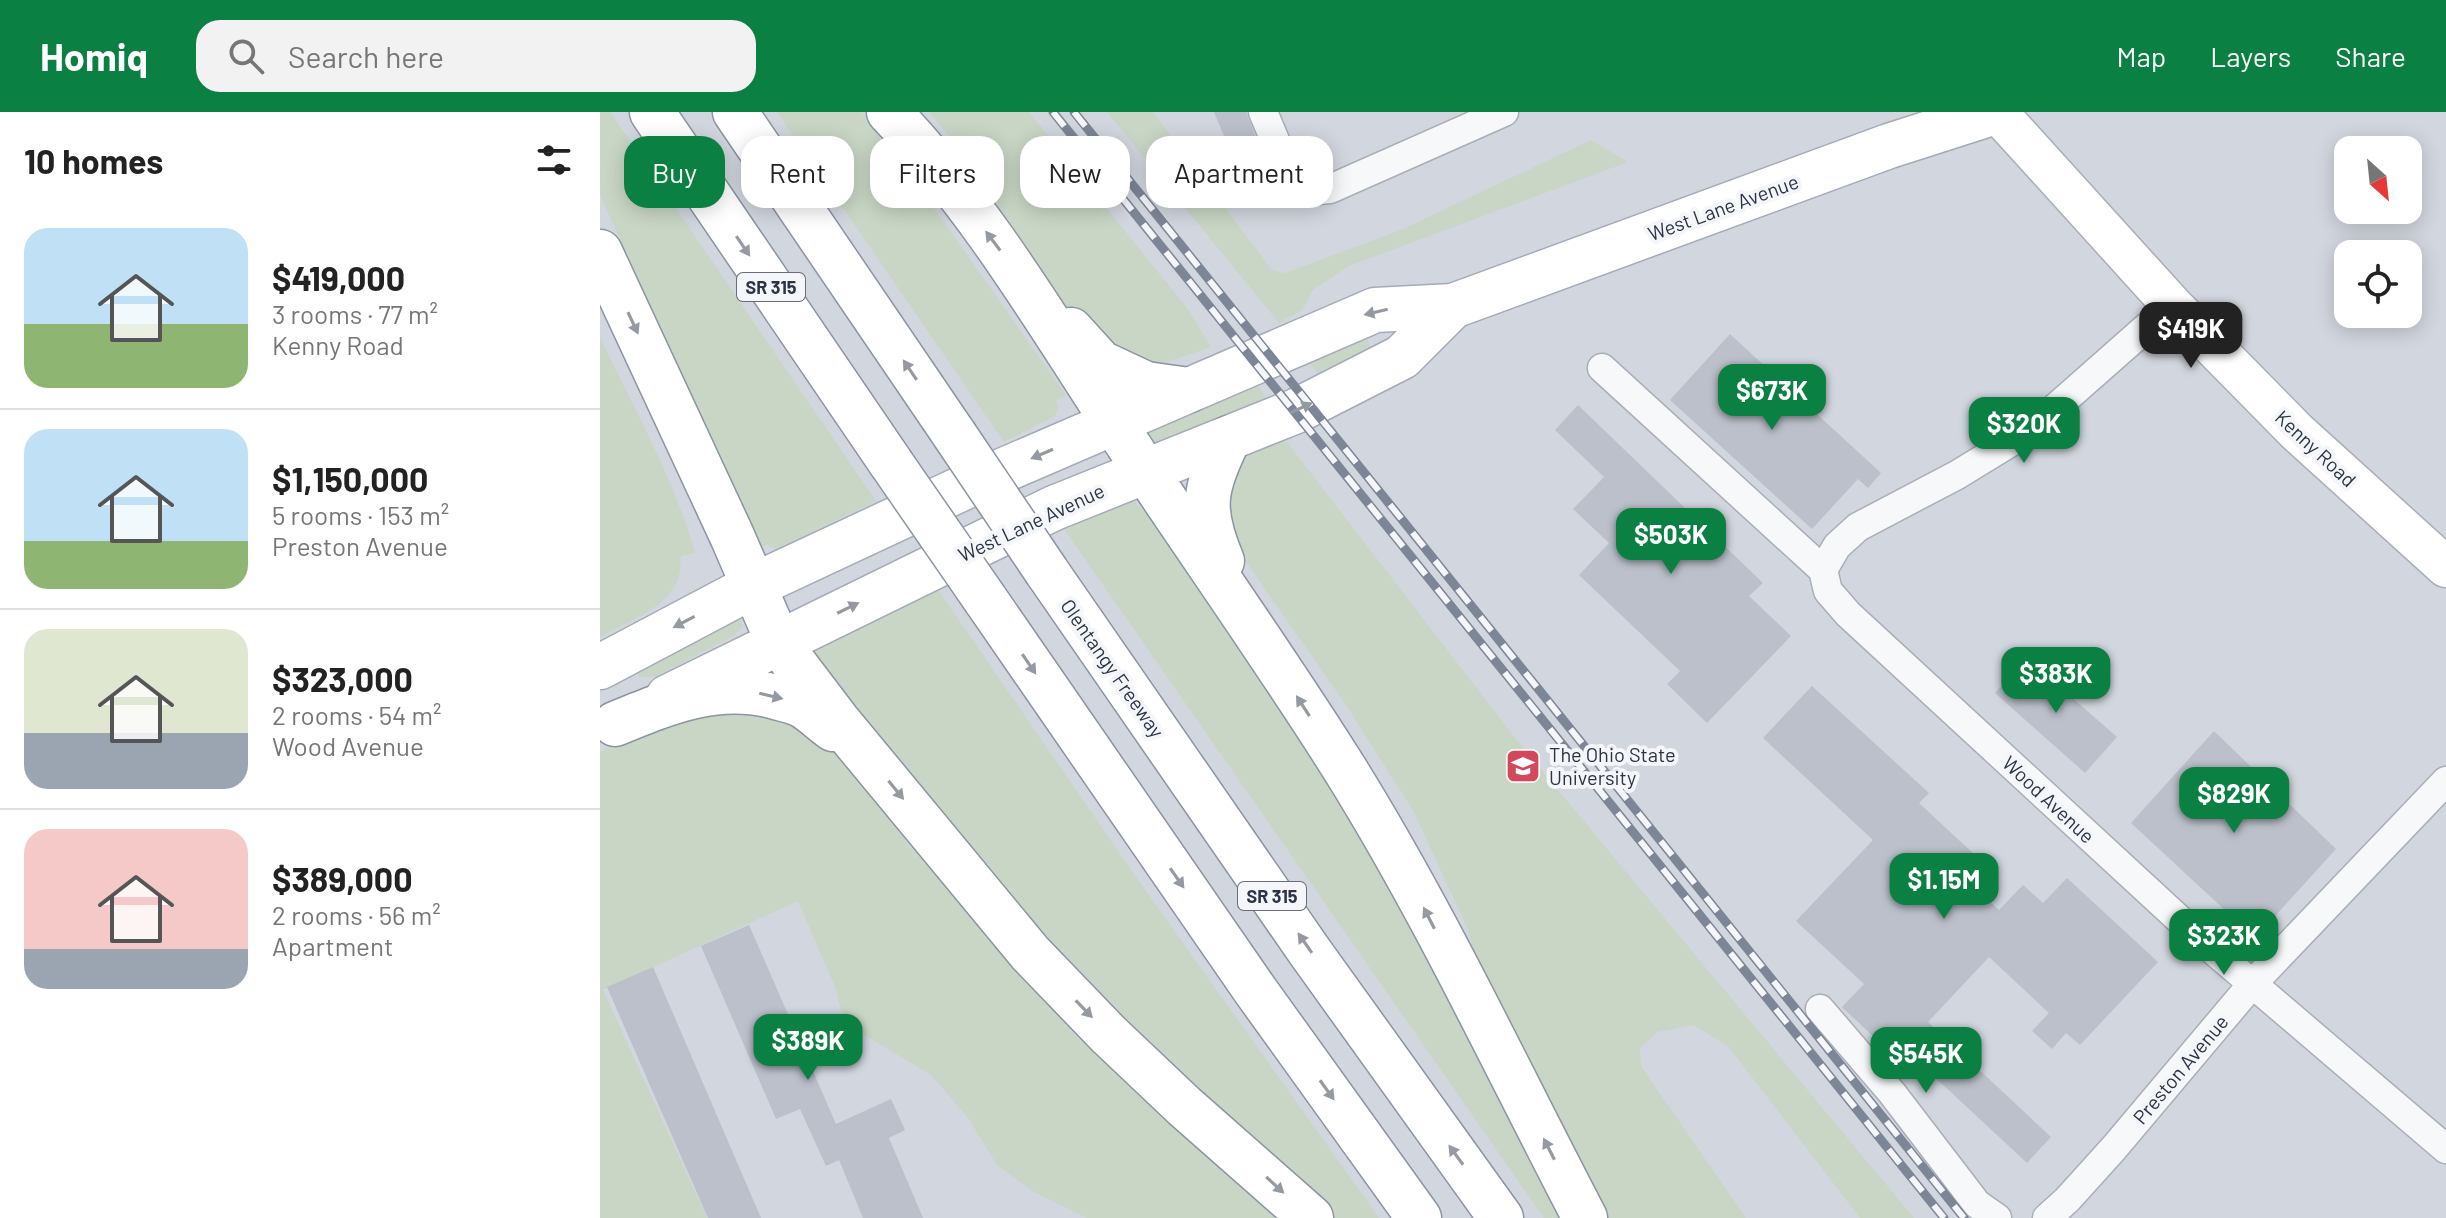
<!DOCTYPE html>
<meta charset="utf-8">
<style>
body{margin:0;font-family:Barlow,sans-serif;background:#f2f2f2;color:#222;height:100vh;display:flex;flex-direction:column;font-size:30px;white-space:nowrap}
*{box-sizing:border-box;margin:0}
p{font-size:26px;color:#767676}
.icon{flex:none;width:44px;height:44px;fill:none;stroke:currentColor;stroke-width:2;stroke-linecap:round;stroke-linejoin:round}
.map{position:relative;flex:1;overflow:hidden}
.panel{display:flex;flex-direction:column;background:#fff;width:600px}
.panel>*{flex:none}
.guide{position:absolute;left:24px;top:24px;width:760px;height:72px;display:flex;gap:16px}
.needle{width:52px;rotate:153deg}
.controls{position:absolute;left:1734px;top:24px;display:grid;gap:16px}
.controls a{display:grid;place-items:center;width:88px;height:88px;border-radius:16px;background:#fff;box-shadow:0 4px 20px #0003;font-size:40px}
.price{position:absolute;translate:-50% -68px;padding:0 18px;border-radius:16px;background:#0b8043;color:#fff;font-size:26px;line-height:52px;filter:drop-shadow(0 2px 4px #0008)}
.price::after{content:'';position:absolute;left:50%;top:48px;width:24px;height:18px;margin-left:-12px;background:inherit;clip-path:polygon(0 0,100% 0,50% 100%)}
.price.active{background:#222;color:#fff}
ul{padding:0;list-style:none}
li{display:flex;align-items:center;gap:24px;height:200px;padding:0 24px}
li+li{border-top:2px solid #e0e0e0}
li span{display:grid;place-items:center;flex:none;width:224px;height:160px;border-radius:24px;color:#555}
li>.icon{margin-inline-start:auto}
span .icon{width:96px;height:96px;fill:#fffc;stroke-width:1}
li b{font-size:34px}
h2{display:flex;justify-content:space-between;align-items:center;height:96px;padding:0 24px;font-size:34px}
.chip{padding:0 28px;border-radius:24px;background:#fff;box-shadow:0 4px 20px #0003;font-size:28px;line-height:72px}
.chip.active{background:#0b8043;color:#fff}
header{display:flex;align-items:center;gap:48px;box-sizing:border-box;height:112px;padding:0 40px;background:#0b8043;color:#fff}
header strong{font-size:38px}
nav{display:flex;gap:44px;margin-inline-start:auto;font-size:28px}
.search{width:560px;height:72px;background:#f2f2f2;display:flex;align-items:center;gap:20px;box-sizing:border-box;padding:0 28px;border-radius:24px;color:#767676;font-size:30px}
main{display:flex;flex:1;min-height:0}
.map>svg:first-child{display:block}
.built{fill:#d2d6de;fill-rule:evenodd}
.green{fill:#c9d6c5}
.building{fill:#bbc0ca}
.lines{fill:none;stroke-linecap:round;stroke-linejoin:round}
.minor-casing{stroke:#a9aeb7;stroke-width:31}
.secondary-casing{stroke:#a9aeb7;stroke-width:43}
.primary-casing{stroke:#a3abb8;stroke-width:47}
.motorway-casing{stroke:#8b94a3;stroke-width:47}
.minor{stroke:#f7f8fa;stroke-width:28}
.secondary{stroke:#fff;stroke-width:40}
.primary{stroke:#fff;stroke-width:44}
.motorway{stroke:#fff;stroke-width:44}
.rail-casing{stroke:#7d8696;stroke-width:9}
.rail{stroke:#f4f6f9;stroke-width:6;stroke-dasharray:18;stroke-linecap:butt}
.motorway-bridge-casing{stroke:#8b94a3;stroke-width:47;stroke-linecap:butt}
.motorway-bridge{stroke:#fff;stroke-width:44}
.oneway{fill:#959aa2}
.labels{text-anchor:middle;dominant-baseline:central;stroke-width:8;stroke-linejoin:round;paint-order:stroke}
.shield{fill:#f4f6f9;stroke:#676e7b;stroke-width:2}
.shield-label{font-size:18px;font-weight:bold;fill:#2b3445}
.street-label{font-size:20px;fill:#2b3445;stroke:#f4f6f9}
.poi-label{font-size:20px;fill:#2b3445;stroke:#f4f6f9;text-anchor:start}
</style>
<header>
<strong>Homiq</strong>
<div class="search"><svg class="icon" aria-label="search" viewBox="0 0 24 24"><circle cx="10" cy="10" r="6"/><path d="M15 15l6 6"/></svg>Search here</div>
<nav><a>Map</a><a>Layers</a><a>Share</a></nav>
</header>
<main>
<section class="panel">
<h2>10 homes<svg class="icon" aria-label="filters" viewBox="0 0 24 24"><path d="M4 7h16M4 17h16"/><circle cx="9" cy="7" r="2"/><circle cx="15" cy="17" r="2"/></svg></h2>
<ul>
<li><span style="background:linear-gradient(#bfe0f5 60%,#8fb573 0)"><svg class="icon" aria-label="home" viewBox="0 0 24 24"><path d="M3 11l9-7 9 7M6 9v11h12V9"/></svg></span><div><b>$419,000</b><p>3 rooms · 77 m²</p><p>Kenny Road</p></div></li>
<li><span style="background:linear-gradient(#bfe0f5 70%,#8fb573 0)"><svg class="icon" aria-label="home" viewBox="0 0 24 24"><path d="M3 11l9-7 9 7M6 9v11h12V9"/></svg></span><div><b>$1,150,000</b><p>5 rooms · 153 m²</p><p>Preston Avenue</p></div></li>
<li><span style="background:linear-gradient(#dfe7d0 65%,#9aa5b1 0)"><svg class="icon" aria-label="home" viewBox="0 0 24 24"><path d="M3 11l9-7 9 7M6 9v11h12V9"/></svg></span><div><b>$323,000</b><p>2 rooms · 54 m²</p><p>Wood Avenue</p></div></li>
<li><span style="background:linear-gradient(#f6c9c9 75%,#9aa5b1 0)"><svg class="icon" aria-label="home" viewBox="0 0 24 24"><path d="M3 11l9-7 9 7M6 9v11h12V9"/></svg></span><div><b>$389,000</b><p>2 rooms · 56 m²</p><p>Apartment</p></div></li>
</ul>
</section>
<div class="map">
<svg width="1846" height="1106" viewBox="0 0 1846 1106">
<rect width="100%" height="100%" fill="#e4e7ec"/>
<path class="built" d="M0,0H1846V1106H0ZM1748,38H1808V98H1748ZM1748,142H1808V202H1748Z"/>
<g class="green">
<polygon points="0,0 10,0 276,389 176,437 167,433 156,437 0,82"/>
<polygon points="177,0 262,0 300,48 466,283 456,289 458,295 455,304 404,330"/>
<polygon points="329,0 429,0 587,196 611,235 564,251 543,249 489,229 366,44"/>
<polygon points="507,0 553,0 672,158 685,161 801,118 991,28 1028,50 749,154 713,178 702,198 679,211"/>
<path d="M0,225C33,295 74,366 95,441L81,444C80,450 81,457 79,463C72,495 26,510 0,525Z"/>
<polygon points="766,225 772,239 719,263 708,249"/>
<polygon points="656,271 666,285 550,335 540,321"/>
<polygon points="680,321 919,631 1314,1106 1260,1106 1128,934 1093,913 1058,920 1040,936 1041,954 1146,1106 1005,1106 878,857 868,818 814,700 746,593 632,430 622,369 634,348"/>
<polygon points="526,389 535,390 547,402 704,629 743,691 970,1106 944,1106 462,414"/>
<polygon points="334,472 536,765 779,1106 731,1106 516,913 219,561 210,534"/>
<polygon points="136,507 141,508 143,514 135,523 55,565 39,565 37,559"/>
<polygon points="119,592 208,612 266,664 307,731 474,922 686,1106 487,1106 434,1080 397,1053 368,1006 331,963 261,921 241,898 236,877 198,789 3,878 107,1106 0,1106 0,640 69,603"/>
</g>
<g class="building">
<polygon points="614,0 646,0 673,68 647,79"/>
<polygon points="1130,222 1281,361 1268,376 1258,367 1212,417 1070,288"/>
<polygon points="978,293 1163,471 1149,484 1191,524 1107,611 1067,572 1080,559 979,463 1009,431 973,397 1004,365 955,318"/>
<polygon points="1427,546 1517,625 1485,661 1395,581"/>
<polygon points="1212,574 1329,681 1319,691 1375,743 1358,761 1399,798 1423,773 1443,791 1467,766 1558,850 1480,933 1466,921 1452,937 1432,919 1449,901 1389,845 1328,910 1451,1025 1427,1051 1284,918 1276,927 1242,895 1264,872 1196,809 1273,728 1163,626"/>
<polygon points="1614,619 1736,737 1655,826 1531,711"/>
<polygon points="149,813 236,1012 291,987 305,1018 289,1026 323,1106 263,1106 239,1048 226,1054 200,997 176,1007 101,834"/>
<polygon points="53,855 161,1106 108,1106 7,875"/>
</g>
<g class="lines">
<g class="minor-casing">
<g id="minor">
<polyline points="663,0 691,66 707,79 730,77 904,0"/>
<polyline points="1002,256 1223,458 1228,479 1248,502 1607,833 1846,1037"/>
<polyline points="1223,458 1237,434 1258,415 1357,363 1429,319 1572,193"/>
<polyline points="1220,897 1292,981 1377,1092 1397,1106"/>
<polyline points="1447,1106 1467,1088 1514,1036 1653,871 1846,669"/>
</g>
</g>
<g class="secondary-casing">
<polyline id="secondary" points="1397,0 1572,193 1696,319 1846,455"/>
</g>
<g class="primary-casing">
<g id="primary">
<polyline points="0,555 153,474 367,374 775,198 853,194 1289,34 1395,0"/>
<polyline points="68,585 454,396 696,299 802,245 853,194"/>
</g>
</g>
<g class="motorway-casing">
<g id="motorway">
<polyline points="52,0 291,351"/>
<polyline points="135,0 354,322"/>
<path d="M289,0C391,106 463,237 545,358C612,458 682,557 746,659C835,802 907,957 985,1106"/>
<polyline points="0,140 132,424 178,530 238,609 430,841 508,922 584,994 711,1106"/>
<polyline points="471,218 501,251 546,272 589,278"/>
<path d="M622,449C600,397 604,376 629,326"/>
<polyline points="447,460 710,840 901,1106"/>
<polyline points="385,487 655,878 819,1106"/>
<path d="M15,612C68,590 121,568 179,586C187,588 196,590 203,594C213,600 223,610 233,617"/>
</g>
</g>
<use href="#minor" class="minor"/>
<use href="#secondary" class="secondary"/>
<use href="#primary" class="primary"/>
<use href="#motorway" class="motorway"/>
<g class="rail-casing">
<g id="rail">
<polyline points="453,0 1344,1106"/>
<polyline points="474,0 1364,1106"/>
</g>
</g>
<use href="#rail" class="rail"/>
<g class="motorway-bridge-casing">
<g id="motorway-bridge">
<polyline points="354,322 447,460"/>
<polyline points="291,351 385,487"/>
</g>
</g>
<use href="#motorway-bridge" class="motorway-bridge"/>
</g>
<defs><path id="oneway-solid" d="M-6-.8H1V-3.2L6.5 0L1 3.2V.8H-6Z" transform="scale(2)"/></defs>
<g class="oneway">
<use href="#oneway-solid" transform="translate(393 129) rotate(-127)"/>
<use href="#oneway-solid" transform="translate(143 134) rotate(56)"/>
<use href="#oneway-solid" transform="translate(776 200) rotate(167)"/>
<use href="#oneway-solid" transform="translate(33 211) rotate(65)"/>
<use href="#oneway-solid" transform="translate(310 258) rotate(-124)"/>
<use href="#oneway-solid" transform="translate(701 296) rotate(-25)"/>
<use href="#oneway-solid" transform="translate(442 342) rotate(157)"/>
<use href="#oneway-solid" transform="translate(248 496) rotate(-26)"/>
<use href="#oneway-solid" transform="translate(84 510) rotate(152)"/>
<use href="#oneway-solid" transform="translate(429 552) rotate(56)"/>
<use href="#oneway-solid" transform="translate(171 584) rotate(13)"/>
<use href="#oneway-solid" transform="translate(703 594) rotate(-123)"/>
<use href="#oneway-solid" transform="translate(296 678) rotate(51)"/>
<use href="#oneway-solid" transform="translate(577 766) rotate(55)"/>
<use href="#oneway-solid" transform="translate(829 806) rotate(-117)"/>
<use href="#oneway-solid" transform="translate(705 831) rotate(-125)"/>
<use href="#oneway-solid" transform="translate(484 897) rotate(46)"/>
<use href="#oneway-solid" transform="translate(727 978) rotate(54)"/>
<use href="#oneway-solid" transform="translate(949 1037) rotate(-117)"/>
<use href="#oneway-solid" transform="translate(856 1043) rotate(-126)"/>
<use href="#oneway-solid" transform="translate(675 1073) rotate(43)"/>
</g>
<defs>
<g id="university-square" transform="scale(1.8)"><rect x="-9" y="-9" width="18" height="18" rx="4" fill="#d1495b" stroke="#f4f6f9"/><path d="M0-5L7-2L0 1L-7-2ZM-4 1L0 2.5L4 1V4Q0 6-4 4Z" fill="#fff"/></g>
</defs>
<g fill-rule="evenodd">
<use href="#university-square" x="923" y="654"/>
</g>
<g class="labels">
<g class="shield">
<rect x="137" y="161" width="68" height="28" rx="6"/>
<rect x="638" y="770" width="68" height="28" rx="6"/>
</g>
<g class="shield-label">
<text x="171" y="175">SR 315</text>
<text x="672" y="784">SR 315</text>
</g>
<g class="street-label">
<text transform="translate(1123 95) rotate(-20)">West Lane Avenue</text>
<text transform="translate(1716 336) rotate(43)">Kenny Road</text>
<text transform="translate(431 410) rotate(-25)">West Lane Avenue</text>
<text transform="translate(513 556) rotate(55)">Olentangy Freeway</text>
<text transform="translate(1449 687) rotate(43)">Wood Avenue</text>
<text transform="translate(1580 957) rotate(-50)">Preston Avenue</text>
</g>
<g class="poi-label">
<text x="949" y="642">The Ohio State<tspan x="949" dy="23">University</tspan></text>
</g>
</g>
</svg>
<div class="controls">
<a><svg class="needle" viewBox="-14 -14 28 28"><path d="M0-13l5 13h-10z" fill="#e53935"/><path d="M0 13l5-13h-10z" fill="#767676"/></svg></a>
<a><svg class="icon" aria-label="locate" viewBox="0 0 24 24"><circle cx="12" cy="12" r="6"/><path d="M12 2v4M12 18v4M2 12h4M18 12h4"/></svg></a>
</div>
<b class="price active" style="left:1591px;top:258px">$419K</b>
<b class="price" style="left:1172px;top:320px">$673K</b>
<b class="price" style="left:1424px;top:353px">$320K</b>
<b class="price" style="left:1071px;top:464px">$503K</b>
<b class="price" style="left:1456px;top:603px">$383K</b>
<b class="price" style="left:1634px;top:723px">$829K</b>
<b class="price" style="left:1344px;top:809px">$1.15M</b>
<b class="price" style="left:1624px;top:865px">$323K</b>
<b class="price" style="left:208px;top:970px">$389K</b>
<b class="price" style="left:1326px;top:983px">$545K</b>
<div class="guide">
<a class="chip active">Buy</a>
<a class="chip">Rent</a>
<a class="chip">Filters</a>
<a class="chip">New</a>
<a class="chip">Apartment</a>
</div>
</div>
</main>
